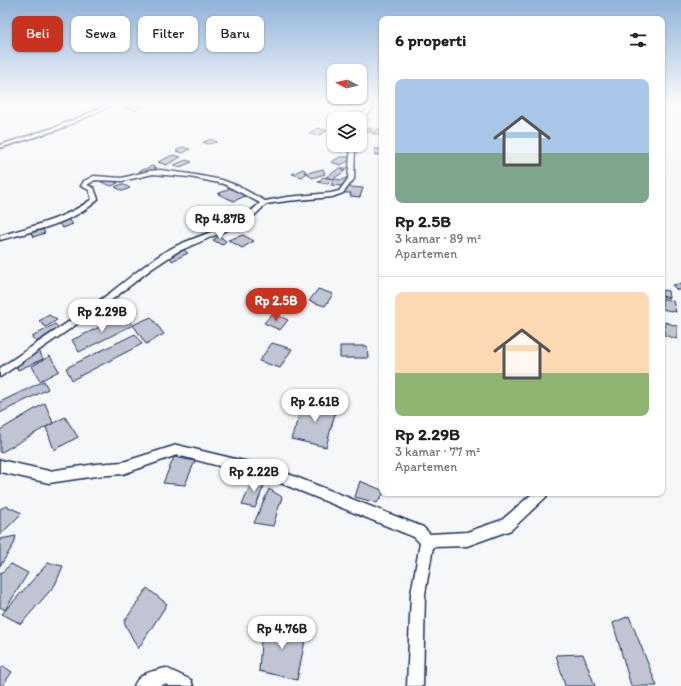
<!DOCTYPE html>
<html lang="id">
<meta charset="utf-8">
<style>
body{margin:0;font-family:Itim,sans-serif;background:#f2f2f2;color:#202124;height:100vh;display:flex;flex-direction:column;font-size:15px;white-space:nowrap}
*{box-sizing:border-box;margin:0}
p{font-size:13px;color:#757577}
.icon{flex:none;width:22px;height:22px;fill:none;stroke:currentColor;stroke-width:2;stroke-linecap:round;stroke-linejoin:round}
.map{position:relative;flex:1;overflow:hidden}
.sheet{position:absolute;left:379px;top:16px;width:286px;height:480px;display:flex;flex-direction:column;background:#fff;border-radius:8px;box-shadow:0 1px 3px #0004}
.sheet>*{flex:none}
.top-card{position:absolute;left:12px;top:16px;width:307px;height:36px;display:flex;gap:8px}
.needle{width:26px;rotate:277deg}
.fabs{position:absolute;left:327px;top:64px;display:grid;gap:8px}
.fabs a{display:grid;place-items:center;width:40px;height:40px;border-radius:8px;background:#fff;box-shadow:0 1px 3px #0004;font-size:20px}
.price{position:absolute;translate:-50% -34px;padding:0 9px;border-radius:14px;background:#fff;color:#222;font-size:13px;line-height:26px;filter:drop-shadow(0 1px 2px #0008)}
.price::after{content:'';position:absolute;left:50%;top:24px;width:12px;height:9px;margin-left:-6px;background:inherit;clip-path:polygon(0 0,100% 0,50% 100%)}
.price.selected{background:#c8321e;color:#fff}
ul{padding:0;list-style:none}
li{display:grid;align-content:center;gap:8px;height:212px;padding:0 16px}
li+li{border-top:1px solid #e0e0e0}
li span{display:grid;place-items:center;height:124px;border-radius:8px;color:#555}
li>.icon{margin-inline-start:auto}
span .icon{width:72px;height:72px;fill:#fffc;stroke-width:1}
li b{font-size:17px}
h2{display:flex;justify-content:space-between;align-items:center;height:48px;padding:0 16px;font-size:17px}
.tag{padding:0 14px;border-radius:8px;background:#fff;box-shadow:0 1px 3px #0004;font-size:14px;line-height:36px}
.tag.selected{background:#c8321e;color:#fff}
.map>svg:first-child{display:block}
.building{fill:#c0c4d3;stroke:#1b2f5e}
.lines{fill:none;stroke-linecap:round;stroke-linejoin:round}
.minor-casing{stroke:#1b2f5e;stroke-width:3}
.minor{fill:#fff;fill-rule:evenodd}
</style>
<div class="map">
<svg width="681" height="686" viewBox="0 0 681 686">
<rect width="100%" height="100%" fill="#f6f7f9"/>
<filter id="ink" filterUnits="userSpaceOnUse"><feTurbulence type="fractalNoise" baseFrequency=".025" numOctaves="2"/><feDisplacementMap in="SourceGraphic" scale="8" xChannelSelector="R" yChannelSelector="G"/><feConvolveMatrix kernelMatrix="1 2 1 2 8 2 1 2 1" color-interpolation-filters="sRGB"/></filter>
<g filter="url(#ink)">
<g class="building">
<polygon points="132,105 143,106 136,110 125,109"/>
<polygon points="351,111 362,112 360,115 348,114"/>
<polygon points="318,128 327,131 317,136 309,133"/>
<polygon points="361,128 372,129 370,132 360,131"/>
<polygon points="377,129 382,130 382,135 371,133"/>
<polygon points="212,139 217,142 208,144 203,142"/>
<polygon points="334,142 334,145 349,145 343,149 330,145"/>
<polygon points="182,147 190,149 183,153 176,151"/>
<polygon points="374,149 382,149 382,154 375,155"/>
<polygon points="173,155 181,157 166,165 158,162"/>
<polygon points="340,157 349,157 350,160 341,165 331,162"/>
<polygon points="186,160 192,162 180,167 174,165"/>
<polygon points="152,166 157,168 143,173 139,171"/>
<polygon points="340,168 346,168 342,170 345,171 333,179 326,177"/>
<polygon points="303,169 306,171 304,172 307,173 302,177 292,174"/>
<polygon points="323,169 325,174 312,178 307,173"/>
<polygon points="323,177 333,179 328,184 318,182"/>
<polygon points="348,177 347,182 341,186 331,185 334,179 342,180"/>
<polygon points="107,179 118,183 112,186 101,182"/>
<polygon points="122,184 130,188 123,191 115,187"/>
<polygon points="349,187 363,188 360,197 350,196 351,193 343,193"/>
<polygon points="230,188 247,195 234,201 218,194"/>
<polygon points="215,214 227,222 216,227 204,219"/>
<polygon points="67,219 73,224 63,228 57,222"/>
<polygon points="41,226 45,233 33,237 30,230"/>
<polygon points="243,235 254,241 242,248 228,240"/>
<polygon points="219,236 226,241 222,245 213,240"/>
<polygon points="184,250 188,253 172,261 170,256"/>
<polygon points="681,284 681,290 677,290 672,285"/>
<polygon points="318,289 333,294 325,306 309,301"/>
<polygon points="662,290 668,291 669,298 662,296"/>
<polygon points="662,298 673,301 676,312 662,309"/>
<polygon points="273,313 288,320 280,330 264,323"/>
<polygon points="49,315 57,320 46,327 39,321"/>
<polygon points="125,315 133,325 79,352 72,340"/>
<polygon points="151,317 164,334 146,344 133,325"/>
<polygon points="665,322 677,326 677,339 664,335"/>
<polygon points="55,324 60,329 36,342 32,337"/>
<polygon points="135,334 142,344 72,380 66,368"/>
<polygon points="272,343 292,349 280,368 259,361"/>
<polygon points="340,346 367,346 368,358 340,358"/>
<polygon points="39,350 43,359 18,370 15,361"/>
<polygon points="50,356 59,371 40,381 32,366"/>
<polygon points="44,381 48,389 0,413 0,402"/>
<polygon points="305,399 337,406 326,447 291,439"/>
<polygon points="45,403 53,423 0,453 0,430"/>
<polygon points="65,417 78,437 54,450 46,427"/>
<polygon points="174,457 195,461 185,485 163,483"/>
<polygon points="253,479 266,481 255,508 242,505"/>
<polygon points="360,481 382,490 382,493 384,493 377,503 355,497"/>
<polygon points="269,489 282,497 273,526 254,523"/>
<polygon points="6,506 22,513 0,535 0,509"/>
<polygon points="16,536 14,544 0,566 0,539"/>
<polygon points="48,563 63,566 55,585 21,624 2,614"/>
<polygon points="11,564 28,573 5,610 0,607 0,574"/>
<polygon points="147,588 167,604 138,649 124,622"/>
<polygon points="629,616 657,686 631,686 613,623"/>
<polygon points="262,626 308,626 297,680 259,671"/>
<polygon points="583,654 595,686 565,686 556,655"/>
<polygon points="3,666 12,672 2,686 0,686 0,670"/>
</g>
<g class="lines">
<g class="minor-casing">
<g id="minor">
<polygon points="108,105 113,105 60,129 0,148 0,145 56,127"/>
<polygon points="373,105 377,105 361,120 357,119"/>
<path d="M351,145H355L354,179L343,193L332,197L287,201L266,204L255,215L243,223L177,252L150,270L109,302L0,377V368C34,345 69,322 103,298C126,282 147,261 172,248C202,233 235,228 260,203L224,184L190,177L153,174L122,181L95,180L87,185L94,188L98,199C77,222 30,232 0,240V236C32,226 65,219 92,199L89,190L81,186L84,181L94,176L122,178L149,171L160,170L190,174L222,180L238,186L265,201L287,197L331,193L339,191L348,179Z"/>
<polygon points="177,445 273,468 423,527 430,534 467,532 502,520 533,493 548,493 546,497 511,530 467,546 433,547 425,594 423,686 407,686 411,594 420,543 414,537 273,480 177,455 123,474 96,476 49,483 0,472 0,460 49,471 96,464 123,462"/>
<path d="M166,668L191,680L193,686H169L165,684L159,686H134C139,673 153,671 166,668Z"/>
</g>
</g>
<use href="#minor" class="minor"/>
</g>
</g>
<linearGradient id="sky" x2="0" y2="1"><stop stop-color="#8fb2d8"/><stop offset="0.52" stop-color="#fbfbfc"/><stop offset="1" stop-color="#fbfbfc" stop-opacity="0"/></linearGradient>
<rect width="681" height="201" fill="url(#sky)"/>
</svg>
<div class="fabs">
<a><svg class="needle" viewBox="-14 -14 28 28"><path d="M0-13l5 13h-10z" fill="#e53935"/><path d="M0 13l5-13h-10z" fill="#757577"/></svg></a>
<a><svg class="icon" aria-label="layers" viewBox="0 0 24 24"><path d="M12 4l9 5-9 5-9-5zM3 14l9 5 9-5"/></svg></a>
</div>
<b class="price" style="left:220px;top:240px">Rp 4.87B</b>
<b class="price selected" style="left:276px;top:322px">Rp 2.5B</b>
<b class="price" style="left:102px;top:333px">Rp 2.29B</b>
<b class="price" style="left:315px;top:423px">Rp 2.61B</b>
<b class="price" style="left:254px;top:493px">Rp 2.22B</b>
<b class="price" style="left:282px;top:650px">Rp 4.76B</b>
<div class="top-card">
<a class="tag selected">Beli</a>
<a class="tag">Sewa</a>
<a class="tag">Filter</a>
<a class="tag">Baru</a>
</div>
<section class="sheet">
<h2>6 properti<svg class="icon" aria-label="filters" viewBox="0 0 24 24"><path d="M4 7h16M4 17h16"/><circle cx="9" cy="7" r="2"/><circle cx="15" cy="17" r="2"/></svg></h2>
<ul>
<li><span style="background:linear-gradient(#a9c7e8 60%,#7fa58c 0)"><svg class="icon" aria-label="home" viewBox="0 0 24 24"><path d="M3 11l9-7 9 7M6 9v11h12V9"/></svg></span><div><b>Rp 2.5B</b><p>3 kamar · 89 m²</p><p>Apartemen</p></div></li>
<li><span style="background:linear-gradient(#ffd9b3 65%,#8fb573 0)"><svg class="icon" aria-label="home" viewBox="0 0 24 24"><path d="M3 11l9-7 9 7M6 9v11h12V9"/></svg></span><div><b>Rp 2.29B</b><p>3 kamar · 77 m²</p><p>Apartemen</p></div></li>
</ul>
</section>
</div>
